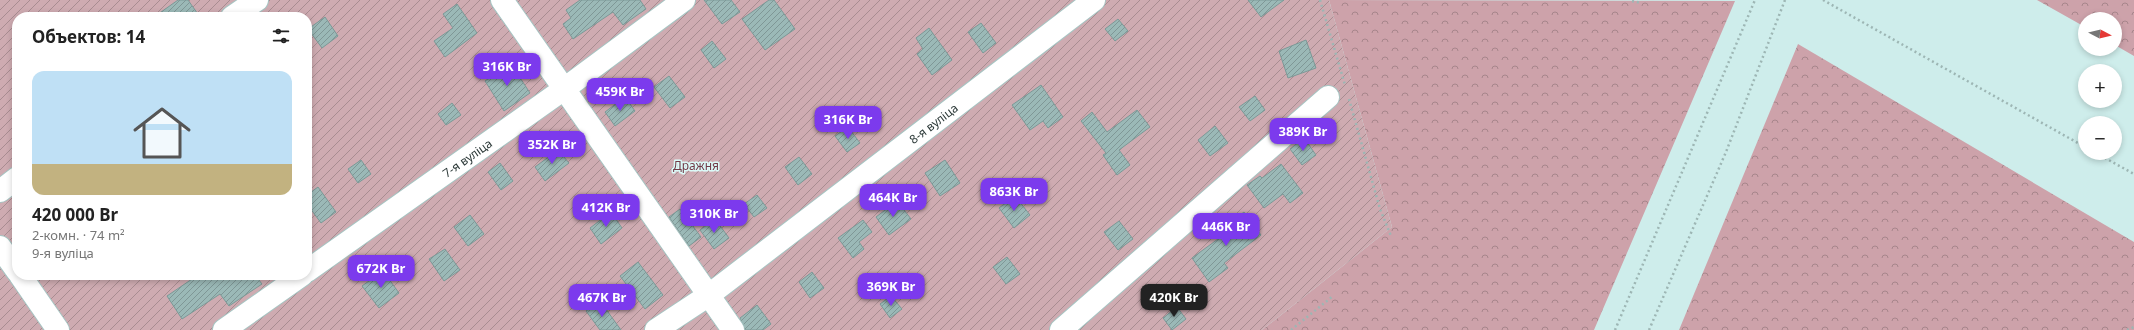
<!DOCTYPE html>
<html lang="ru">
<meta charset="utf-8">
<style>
body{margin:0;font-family:"Noto Sans",sans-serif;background:#f2f2f2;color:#222;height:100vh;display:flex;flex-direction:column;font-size:15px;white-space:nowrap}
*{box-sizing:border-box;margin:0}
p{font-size:13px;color:#767676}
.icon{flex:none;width:22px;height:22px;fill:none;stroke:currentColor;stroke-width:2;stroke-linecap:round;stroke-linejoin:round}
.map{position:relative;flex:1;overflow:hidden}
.details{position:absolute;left:12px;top:12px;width:300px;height:268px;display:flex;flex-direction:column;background:#fff;border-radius:16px;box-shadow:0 2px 6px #0003}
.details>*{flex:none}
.needle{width:26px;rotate:97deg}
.controls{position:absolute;left:2078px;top:12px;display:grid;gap:8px}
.controls a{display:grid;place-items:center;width:44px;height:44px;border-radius:50%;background:#fff;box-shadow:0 2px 6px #0003;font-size:20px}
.price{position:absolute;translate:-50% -34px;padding:0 9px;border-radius:8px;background:#7c3aed;color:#fff;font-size:13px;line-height:26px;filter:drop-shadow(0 1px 2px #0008)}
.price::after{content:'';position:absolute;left:50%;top:24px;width:12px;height:9px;margin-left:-6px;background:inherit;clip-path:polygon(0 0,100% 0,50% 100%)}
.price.on{background:#222;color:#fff}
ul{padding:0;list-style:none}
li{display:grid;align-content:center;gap:8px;height:212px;padding:0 20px}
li+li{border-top:1px solid #e0e0e0}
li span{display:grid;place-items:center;height:124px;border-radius:12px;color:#555}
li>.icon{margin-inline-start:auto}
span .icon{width:72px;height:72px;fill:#fffc;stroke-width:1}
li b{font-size:17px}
h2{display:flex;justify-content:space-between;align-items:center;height:48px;padding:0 20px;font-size:17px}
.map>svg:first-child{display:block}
.forest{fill:url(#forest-crowns)}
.garden{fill:url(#garden-furrows);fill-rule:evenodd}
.building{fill:url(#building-hatch);stroke:#7c9997}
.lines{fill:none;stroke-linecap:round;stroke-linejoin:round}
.minor-casing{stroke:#a7c5c3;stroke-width:24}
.path{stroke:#9db6b4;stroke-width:2.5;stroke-dasharray:2 3;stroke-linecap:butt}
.minor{stroke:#fff;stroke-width:22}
.labels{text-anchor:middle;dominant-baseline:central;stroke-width:3;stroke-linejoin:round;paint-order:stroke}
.street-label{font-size:12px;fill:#2d3a39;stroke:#dbfaf8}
.park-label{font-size:12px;fill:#723a47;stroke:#dbfaf8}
</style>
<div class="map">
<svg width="2134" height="330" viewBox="0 0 2134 330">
<defs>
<pattern id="forest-crowns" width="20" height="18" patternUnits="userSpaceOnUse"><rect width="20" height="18" fill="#cda2aa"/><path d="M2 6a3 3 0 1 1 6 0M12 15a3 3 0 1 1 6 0" fill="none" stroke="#a7858b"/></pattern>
<pattern id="garden-furrows" width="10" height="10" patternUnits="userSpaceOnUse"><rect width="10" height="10" fill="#ceabb1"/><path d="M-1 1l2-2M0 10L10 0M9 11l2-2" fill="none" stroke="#a88c91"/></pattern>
<pattern id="building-hatch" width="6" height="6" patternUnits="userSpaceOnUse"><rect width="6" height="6" fill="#9bb9b7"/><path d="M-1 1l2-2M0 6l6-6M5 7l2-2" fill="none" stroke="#7f9796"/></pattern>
</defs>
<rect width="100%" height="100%" fill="#ceedeb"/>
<g class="forest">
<polygon points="1329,0 1735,1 1594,330 1262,330 1392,227"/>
<polygon points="2037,0 2134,0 2134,56 2115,45 2115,19 2085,19 2085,27"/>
<polygon points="1798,44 2134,242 2134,330 1679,330"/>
</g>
<path class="garden" d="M0,0H1329L1392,227L1262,330H0ZM17,17H307V275H17Z"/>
<g class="building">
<polygon points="178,0 188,0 200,17 154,17"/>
<polygon points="580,0 640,0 646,9 623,25 613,12 573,39 563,24 571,18 566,10"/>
<polygon points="704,0 731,0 740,12 722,24"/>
<polygon points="769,0 774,0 795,29 765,50 742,19"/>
<polygon points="1248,0 1284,0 1261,17"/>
<polygon points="457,4 477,33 445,57 434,41 453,28 443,14"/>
<polygon points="325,17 338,36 322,48 308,29"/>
<polygon points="1118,19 1128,31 1115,41 1105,29"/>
<polygon points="981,23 996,43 983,53 968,32"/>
<polygon points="929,28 952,60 932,75 917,54 923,49 916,38"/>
<polygon points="1306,40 1316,68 1288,78 1279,51"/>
<polygon points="712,41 726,59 714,68 701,50"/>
<polygon points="511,64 530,93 504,111 485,81"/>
<polygon points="669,76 685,97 670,108 654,87"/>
<polygon points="1041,85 1063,117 1048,128 1043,121 1030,130 1012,105"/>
<polygon points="1255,96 1265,110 1250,121 1239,107"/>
<polygon points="625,97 635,111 615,126 605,112"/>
<polygon points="452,103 461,115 446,125 438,114"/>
<polygon points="1137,110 1150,127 1119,150 1130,165 1117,175 1103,155 1106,153 1081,121 1092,112 1107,132"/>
<polygon points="1215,126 1228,143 1210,156 1198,140"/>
<polygon points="848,127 860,143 847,152 835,136"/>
<polygon points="1304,138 1316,155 1302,165 1290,149"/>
<polygon points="558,150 569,163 545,181 535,167"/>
<polygon points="799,157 812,174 798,185 785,167"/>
<polygon points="361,160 371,174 358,183 348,169"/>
<polygon points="945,160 960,183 940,196 925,173"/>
<polygon points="500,163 513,181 501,190 488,172"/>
<polygon points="1281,164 1303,193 1290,203 1283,194 1264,208 1247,185 1260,176 1262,178"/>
<polygon points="318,187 336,212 321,223 307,204 307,195"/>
<polygon points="757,195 767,208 754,217 744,204"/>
<polygon points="1015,196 1030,215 1014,228 999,208"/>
<polygon points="897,201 911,219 889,235 876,217"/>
<polygon points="680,209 701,237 689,246 669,217"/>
<polygon points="611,212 622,228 601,244 590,228"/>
<polygon points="1244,212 1261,235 1224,263 1228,268 1209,282 1192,258 1229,231 1225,226"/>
<polygon points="470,215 484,234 468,246 454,227"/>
<polygon points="715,219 729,238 714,249 700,230"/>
<polygon points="863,220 872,232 859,242 864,249 853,258 838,238"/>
<polygon points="1119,221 1133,239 1118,250 1104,232"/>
<polygon points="445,249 460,270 444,281 429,259"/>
<polygon points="1007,257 1020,274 1006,284 993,267"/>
<polygon points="638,262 663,295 645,309 620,276"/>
<polygon points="383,271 399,293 379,308 362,286"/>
<polygon points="812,272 824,288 810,298 799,282"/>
<polygon points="198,275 255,275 262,284 229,306 220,294 182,319 167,296"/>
<polygon points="891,296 902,309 890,318 880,304"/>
<polygon points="600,301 621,330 600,330 586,311"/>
<polygon points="757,305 771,324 763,330 745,330 740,318"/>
<polygon points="1177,307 1186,319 1172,330 1163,318"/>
</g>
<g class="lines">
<g class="minor-casing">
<g id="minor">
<polyline points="502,0 733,330"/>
<polyline points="232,17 257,0"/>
<polyline points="0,191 17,178"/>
<polyline points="0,247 17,271"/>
<path id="s1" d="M307,271L564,89L684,0"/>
<polyline points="20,275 58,330"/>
<polyline points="224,330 302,275"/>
<path id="s2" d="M656,330L709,295L1094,0"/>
<polyline points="1061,330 1328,97"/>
</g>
</g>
<g class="path">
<polyline points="1320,0 1345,85"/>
<polyline points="1823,0 2085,147"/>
<polyline points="1632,1 1641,3"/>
<polyline points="1349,99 1380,209 1391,236"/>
<polyline points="2096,153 2134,174"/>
<polyline points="1291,330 1333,296"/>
<polyline points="1615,330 1755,0"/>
<polyline points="1649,330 1726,152 1785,0"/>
<polyline points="2127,330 2134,327"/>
</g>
<use href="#minor" class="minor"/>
</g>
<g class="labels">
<g class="street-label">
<text stroke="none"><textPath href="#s2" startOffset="346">8-я вуліца</textPath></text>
<text stroke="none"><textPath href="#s1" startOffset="196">7-я вуліца</textPath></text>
</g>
<g class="park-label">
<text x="696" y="165">Дражня</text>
</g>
</g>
</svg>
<div class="controls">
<a><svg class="needle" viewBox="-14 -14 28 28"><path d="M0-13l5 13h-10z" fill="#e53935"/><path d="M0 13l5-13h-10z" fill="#767676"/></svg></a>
<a>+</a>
<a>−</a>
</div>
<b class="price" style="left:507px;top:87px">316K Br</b>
<b class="price" style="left:620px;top:112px">459K Br</b>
<b class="price" style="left:848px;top:140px">316K Br</b>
<b class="price" style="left:1303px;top:152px">389K Br</b>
<b class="price" style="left:552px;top:165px">352K Br</b>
<b class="price" style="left:1014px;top:212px">863K Br</b>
<b class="price" style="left:893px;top:218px">464K Br</b>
<b class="price" style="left:606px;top:228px">412K Br</b>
<b class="price" style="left:714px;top:234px">310K Br</b>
<b class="price" style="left:1226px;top:247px">446K Br</b>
<b class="price" style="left:381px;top:289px">672K Br</b>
<b class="price" style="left:891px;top:307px">369K Br</b>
<b class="price" style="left:602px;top:318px">467K Br</b>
<b class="price on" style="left:1174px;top:318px">420K Br</b>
<section class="details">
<h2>Объектов: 14<svg class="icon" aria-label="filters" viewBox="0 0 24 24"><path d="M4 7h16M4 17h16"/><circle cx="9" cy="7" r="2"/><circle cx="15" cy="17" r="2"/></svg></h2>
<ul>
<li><span style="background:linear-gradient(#bfe0f5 75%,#c2b280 0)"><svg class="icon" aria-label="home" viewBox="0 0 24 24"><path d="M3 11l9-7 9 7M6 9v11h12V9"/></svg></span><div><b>420 000 Br</b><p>2-комн. · 74 m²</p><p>9-я вуліца</p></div></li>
</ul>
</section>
</div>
